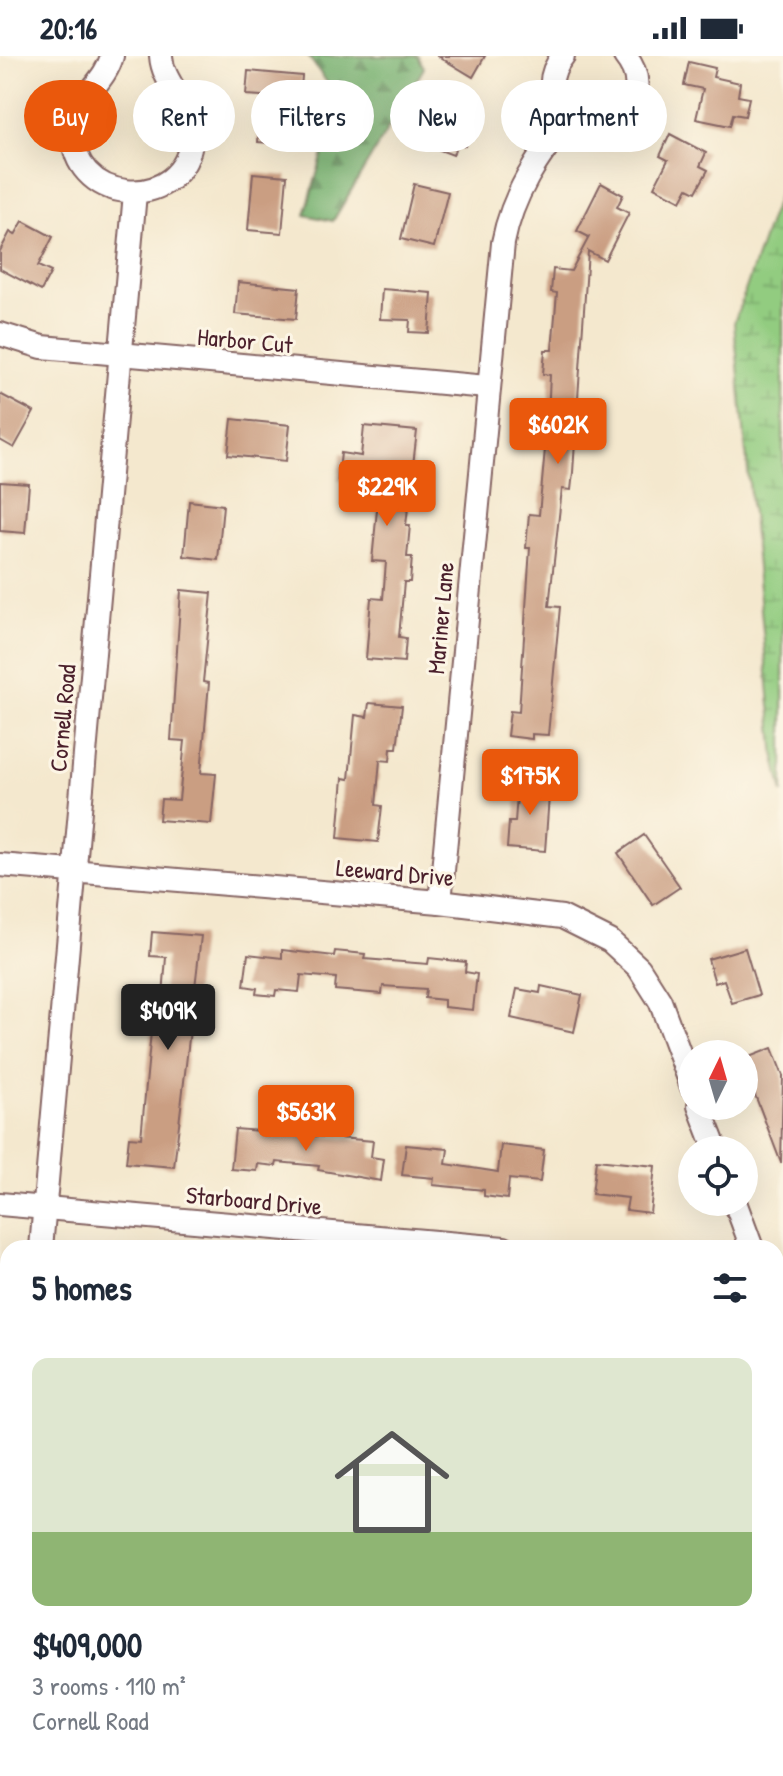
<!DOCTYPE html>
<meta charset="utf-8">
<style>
body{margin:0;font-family:"Patrick Hand",sans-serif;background:#f2f2f3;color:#1f2937;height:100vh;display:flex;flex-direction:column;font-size:30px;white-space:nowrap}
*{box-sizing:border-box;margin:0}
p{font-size:26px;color:#747a83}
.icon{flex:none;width:44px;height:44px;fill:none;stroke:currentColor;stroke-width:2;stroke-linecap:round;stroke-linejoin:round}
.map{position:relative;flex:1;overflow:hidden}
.side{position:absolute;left:0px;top:1184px;width:784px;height:536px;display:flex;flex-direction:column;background:#fff;border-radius:24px 24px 0 0;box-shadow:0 8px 32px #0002}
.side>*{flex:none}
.guide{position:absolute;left:24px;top:24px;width:736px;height:72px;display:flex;gap:16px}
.needle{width:52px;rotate:5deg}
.buttons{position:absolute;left:678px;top:984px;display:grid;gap:16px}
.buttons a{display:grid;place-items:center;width:80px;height:80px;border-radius:50%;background:#fff;box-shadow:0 8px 32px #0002;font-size:40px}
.price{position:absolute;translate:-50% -68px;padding:0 18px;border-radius:8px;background:#ea580c;color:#fff;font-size:26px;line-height:52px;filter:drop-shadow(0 2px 4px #0008)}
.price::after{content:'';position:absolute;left:50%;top:48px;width:24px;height:18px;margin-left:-12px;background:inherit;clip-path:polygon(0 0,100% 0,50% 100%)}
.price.selected{background:#222;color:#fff}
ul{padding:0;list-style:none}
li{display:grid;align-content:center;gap:16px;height:424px;padding:0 32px}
li span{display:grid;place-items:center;height:248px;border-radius:16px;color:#555}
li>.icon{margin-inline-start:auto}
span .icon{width:144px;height:144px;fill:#fffc;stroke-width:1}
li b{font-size:34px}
h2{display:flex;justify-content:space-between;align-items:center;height:96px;padding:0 32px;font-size:34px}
.tag{padding:0 28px;border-radius:36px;background:#fff;box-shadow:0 8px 32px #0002;font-size:28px;line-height:72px}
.tag.selected{background:#ea580c;color:#fff}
.status{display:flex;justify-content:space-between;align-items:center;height:56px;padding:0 40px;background:#fff;direction:ltr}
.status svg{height:22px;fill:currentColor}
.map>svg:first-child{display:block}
.forest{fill:url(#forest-firs);stroke:#60684c;stroke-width:2}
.wetland{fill:url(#wetland-marsh);stroke:#6e7656;stroke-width:2}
.building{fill:#ca9e82}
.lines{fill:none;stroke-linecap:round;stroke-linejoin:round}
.minor-casing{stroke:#866564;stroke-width:26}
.minor{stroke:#fff;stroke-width:22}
.labels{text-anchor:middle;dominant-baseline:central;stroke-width:6;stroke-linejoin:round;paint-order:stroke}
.street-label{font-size:24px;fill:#4a1f2b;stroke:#fcf5e5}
</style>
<div class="status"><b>20:16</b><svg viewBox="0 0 49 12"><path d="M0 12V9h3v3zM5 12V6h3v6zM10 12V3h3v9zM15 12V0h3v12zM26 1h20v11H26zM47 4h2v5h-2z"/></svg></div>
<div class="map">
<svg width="783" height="1720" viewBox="0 0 783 1720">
<defs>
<pattern id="forest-firs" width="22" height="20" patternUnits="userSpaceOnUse" patternTransform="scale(2)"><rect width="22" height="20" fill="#75b06e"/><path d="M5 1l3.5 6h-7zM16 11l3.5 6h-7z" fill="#628f5b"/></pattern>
<pattern id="wetland-marsh" width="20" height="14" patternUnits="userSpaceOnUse" patternTransform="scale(2)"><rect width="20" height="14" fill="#92cc80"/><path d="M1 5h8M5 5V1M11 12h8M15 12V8" fill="none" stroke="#7faf6f"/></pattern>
</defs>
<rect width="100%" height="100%" fill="#fcf5e5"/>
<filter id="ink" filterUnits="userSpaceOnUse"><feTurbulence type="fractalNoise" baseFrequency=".0125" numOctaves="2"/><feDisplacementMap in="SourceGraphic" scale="16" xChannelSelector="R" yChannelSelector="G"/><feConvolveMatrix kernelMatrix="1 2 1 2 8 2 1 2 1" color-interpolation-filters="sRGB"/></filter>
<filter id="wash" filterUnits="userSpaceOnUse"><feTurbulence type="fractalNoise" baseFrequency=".006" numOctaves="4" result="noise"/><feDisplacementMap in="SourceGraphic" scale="32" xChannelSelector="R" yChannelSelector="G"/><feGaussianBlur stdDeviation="1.8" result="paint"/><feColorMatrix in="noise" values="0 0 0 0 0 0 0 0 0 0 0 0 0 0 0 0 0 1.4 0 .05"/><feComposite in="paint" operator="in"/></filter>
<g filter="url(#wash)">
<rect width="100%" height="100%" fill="#f4e8ce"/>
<polygon class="forest" points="308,0 418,0 424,12 333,165 305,159 339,43"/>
<polygon class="wetland" points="783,126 783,738 775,702 734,267"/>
<g id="blocks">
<g class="building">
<polygon points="438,0 485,0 473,21"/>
<polygon points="689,6 715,12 713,21 740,27 738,40 749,42 745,60 733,58 730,70 696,63 703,33 684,29"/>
<polygon points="248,15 302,20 296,89 258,86 262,40 246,39"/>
<polygon points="440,45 477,59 465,90 457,87 453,99 424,88"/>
<polygon points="670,78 706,97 700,110 708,114 696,136 688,132 681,145 654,131 668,104 660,100"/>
<polygon points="253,117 287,120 282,177 248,174"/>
<polygon points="601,127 623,139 617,151 629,157 605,204 588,195 573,416 571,434 562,433 549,550 560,551 548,679 532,678 532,683 507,680 510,655 519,656 530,492 526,492 529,458 539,459 548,360 550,319 543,318 545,294 552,294 557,237 551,236 553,213 571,215 589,181 577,175"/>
<polygon points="414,128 448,136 434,191 401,183"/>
<polygon points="23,165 53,181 38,210 51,216 41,235 0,213 0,195 10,176 15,179"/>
<polygon points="238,226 299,232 296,263 235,258"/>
<polygon points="382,233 432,237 429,277 409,276 410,264 380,263"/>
<polygon points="0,338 34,356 14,392 0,384"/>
<polygon points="232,363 290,369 286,405 228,399"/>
<polygon points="364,370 417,375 406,469 410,469 407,501 412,501 410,526 404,526 399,581 406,582 404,606 366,603 371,542 383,543 386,506 372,505 379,433 358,431 359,425 338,424 341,397 361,400"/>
<polygon points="0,426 29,428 25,477 0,475"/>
<polygon points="189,445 223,449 218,504 184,500"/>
<polygon points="181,534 212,537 203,626 209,627 201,717 216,718 211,768 159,764 161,743 179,744 185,685 171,684"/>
<polygon points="369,647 402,650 397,692 391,692 390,705 380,704 376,749 382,750 378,786 338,782 343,722 349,723 355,659 367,661"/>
<polygon points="518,724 550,726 545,795 507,792 509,766 515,766"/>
<polygon points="644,779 680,831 653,849 618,797"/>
<polygon points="152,876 201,880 174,1111 126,1107 129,1081 141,1082 152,965 161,965 166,901 150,900"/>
<polygon points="745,892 759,939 732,947 724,924 715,927 708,903"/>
<polygon points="282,894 334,900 335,895 365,898 364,903 428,908 429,902 466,906 465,916 477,918 473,954 444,951 444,944 425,942 426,933 383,930 382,938 335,934 336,922 301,919 299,936 276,934 275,940 256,938 257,932 244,930 248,898 282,902"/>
<polygon points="541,930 582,939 574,976 511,962 517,933 540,937"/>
<polygon points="772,992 783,1020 781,1107 744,1010 744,1003"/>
<polygon points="235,1073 373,1085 371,1101 384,1103 381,1125 318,1114 319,1110 277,1106 276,1110 258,1108 257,1115 231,1113"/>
<polygon points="406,1089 448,1093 446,1108 498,1116 501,1089 544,1094 540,1126 509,1123 507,1143 484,1140 484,1134 433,1129 434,1122 402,1119"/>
<polygon points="596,1104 655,1110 650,1157 626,1154 628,1142 592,1138"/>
</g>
</g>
</g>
<g filter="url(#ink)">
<use href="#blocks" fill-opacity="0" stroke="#866564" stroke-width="2"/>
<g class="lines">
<g class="minor-casing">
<g id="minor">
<path d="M112,0C105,27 77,41 74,69C63,149 187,162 192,79C193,48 163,30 161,0"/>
<path d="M563,0C553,12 549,26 554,41C573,103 669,54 625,0"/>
<polyline points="0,278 42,291 487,331"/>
<polyline points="0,809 440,846 562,861 610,885 639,912 660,945 692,1031"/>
<path d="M440,846L503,187C512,139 538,100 569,62"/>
<polyline points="699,1050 716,1094"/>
<polyline points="735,1146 752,1192"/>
<polyline points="0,1148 504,1192"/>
<polyline points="41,1192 135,137"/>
<polyline points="776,1256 783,1275"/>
<polyline points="0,1618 8,1535"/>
<polyline points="0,1713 70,1720"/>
<polyline points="459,1720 468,1712"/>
</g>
</g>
<use href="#minor" class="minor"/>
</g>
</g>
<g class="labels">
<g class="street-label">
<text transform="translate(245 284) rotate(5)">Harbor Cut</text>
<text transform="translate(440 562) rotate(-85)">Mariner Lane</text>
<text transform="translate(62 662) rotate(-85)">Cornell Road</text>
<text transform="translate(395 816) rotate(5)">Leeward Drive</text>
<text transform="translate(254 1144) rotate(5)">Starboard Drive</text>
</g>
</g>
</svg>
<div class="buttons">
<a><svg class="needle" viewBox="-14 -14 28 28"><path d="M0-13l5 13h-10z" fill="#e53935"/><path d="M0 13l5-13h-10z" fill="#747a83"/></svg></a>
<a><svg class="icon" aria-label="locate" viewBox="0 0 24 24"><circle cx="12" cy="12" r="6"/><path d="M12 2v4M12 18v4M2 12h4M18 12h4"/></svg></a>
</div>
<b class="price" style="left:558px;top:410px">$602K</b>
<b class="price" style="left:387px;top:472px">$229K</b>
<b class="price" style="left:530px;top:761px">$175K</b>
<b class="price selected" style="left:168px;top:996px">$409K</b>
<b class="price" style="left:306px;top:1097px">$563K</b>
<div class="guide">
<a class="tag selected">Buy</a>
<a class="tag">Rent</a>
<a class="tag">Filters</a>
<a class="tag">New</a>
<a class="tag">Apartment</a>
</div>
<section class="side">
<h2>5 homes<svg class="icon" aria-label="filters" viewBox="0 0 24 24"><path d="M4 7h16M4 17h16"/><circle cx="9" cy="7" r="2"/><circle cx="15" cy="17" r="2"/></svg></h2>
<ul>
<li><span style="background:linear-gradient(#dfe7d0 70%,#8fb573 0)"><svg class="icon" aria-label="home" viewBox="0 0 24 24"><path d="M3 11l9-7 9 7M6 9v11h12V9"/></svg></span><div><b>$409,000</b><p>3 rooms · 110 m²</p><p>Cornell Road</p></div></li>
</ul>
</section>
</div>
